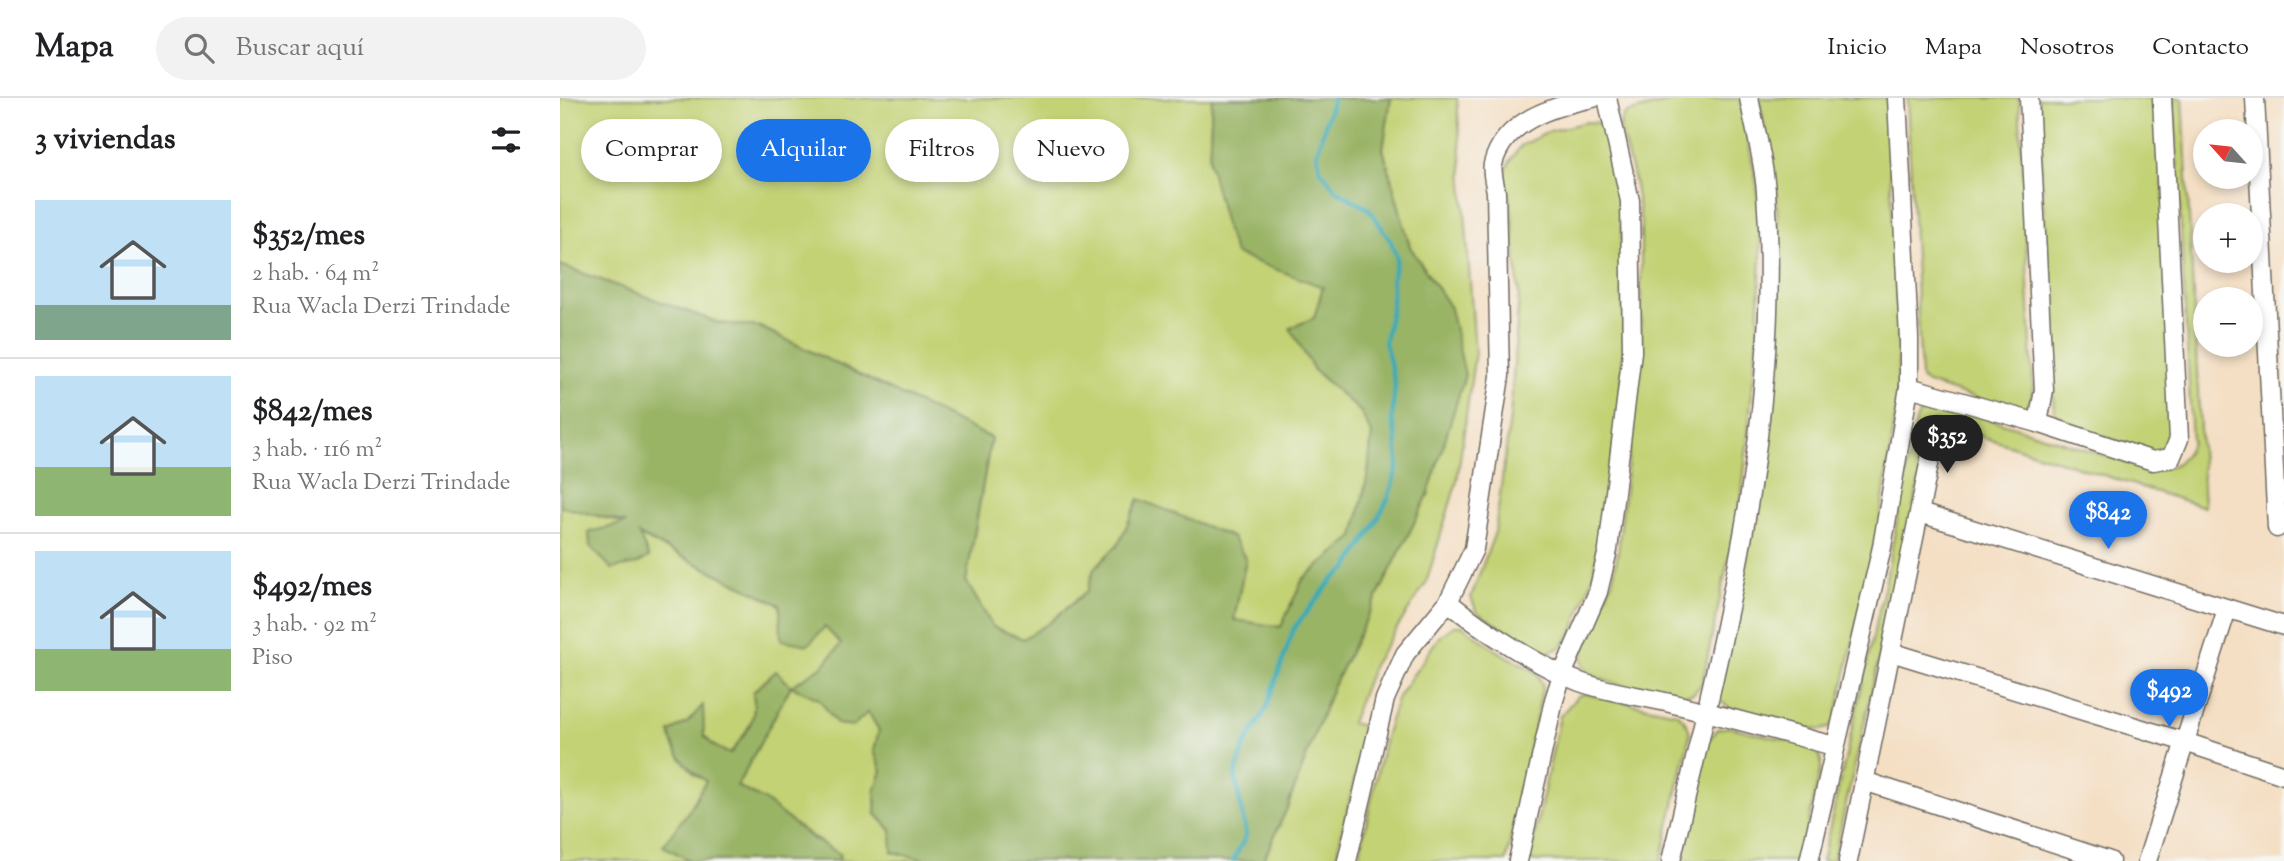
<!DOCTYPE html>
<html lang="es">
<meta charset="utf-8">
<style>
body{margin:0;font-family:"Sorts Mill Goudy",serif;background:#f2f2f2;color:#202124;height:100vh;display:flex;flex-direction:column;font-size:26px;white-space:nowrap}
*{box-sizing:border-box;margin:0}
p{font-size:23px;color:#757577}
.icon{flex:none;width:38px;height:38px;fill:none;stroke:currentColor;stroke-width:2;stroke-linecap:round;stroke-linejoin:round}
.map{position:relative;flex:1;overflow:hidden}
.details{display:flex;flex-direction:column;background:#fff;width:560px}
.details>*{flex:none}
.hud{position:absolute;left:21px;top:21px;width:665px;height:63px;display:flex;gap:14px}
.needle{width:46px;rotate:297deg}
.tools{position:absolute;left:1633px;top:21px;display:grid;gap:14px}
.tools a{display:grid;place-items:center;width:70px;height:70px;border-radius:50%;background:#fff;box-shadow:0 4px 10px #0003;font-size:35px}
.price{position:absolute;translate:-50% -60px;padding:0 16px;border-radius:24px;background:#1a73e8;color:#fff;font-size:23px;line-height:46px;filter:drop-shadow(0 2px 4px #0008)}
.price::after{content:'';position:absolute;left:50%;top:42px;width:21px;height:16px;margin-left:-10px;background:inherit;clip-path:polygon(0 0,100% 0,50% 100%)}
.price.on{background:#222;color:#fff}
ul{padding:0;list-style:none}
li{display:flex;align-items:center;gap:21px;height:175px;padding:0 35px}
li+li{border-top:2px solid #e0e0e0}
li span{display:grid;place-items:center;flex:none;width:196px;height:140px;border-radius:0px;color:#555}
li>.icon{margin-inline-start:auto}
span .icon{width:84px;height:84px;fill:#fffc;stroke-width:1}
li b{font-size:30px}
h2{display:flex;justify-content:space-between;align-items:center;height:84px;padding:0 35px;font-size:30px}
.tag{padding:0 24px;border-radius:32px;background:#fff;box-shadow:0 4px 10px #0003;font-size:24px;line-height:63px}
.tag.on{background:#1a73e8;color:#fff}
header{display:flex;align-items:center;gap:42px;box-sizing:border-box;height:98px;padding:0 35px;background:#fff;border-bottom:2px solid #e0e0e0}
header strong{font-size:33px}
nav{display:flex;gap:38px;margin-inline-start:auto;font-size:24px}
.search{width:490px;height:63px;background:#f2f2f2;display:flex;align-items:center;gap:18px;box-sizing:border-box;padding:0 24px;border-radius:38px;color:#757577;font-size:26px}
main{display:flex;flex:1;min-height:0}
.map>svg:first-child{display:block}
.green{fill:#c3d274;stroke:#777e50;stroke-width:2}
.forest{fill:#9ab466;stroke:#627048;stroke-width:2}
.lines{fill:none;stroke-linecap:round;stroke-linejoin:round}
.stream{stroke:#39aab5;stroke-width:4.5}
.minor-casing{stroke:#716a61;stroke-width:21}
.minor{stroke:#fff;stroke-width:18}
</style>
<header>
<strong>Mapa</strong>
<div class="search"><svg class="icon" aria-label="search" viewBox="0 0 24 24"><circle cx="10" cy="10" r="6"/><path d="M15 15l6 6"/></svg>Buscar aquí</div>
<nav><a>Inicio</a><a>Mapa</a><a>Nosotros</a><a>Contacto</a></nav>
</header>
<main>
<section class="details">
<h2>3 viviendas<svg class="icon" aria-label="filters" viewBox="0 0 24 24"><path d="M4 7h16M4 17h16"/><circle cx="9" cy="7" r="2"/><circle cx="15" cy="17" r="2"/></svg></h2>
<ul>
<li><span style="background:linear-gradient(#bfe0f5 75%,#7fa58c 0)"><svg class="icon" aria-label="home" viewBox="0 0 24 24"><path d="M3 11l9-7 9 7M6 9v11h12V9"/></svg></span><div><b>$352/mes</b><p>2 hab. · 64 m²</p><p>Rua Wacla Derzi Trindade</p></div></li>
<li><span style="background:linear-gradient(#bfe0f5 65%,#8fb573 0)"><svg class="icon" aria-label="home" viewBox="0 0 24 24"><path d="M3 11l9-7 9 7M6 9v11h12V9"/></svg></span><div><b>$842/mes</b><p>3 hab. · 116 m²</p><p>Rua Wacla Derzi Trindade</p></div></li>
<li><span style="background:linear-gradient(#bfe0f5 70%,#8fb573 0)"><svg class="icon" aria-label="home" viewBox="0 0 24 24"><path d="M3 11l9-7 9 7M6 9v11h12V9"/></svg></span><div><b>$492/mes</b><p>3 hab. · 92 m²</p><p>Piso</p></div></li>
</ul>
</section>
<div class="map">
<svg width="1724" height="763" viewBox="0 0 1724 763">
<rect width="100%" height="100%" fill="#f6f6f2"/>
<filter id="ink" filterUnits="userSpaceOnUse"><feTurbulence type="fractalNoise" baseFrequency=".0143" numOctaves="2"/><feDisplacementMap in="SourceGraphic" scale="14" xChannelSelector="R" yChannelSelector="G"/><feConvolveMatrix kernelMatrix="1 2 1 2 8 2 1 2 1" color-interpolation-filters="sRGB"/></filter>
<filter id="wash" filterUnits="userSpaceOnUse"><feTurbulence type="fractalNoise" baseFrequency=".00686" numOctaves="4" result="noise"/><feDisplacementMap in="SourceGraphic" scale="28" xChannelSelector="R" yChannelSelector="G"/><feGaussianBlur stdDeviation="1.57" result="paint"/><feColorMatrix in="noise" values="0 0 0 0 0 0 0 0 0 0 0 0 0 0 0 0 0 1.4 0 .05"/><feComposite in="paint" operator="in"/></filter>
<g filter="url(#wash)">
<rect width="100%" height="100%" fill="#f4dfc4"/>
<g class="green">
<polygon points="0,0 652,0 649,64 763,189 754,220 731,230 754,272 802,315 812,336 808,376 794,439 743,481 721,529 674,522 686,461 579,401 559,445 534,471 527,493 489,525 463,541 433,529 406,484 431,340 200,229 159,225 0,167"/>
<polygon points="831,0 897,0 915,254 897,383 866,485 813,567 791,625 807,629 775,763 703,763 727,710 772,590 868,397 890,210 850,149 823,51"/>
<path d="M1125,0L1180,1L1197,87L1201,156L1198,232L1182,397L1142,585L1134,595L1128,597C1105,593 1046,589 1030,575C1023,570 1021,564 1022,556L1053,481L1058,454L1081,247V124L1074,82L1060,30L1061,21L1067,15Z"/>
<path d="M1199,0H1327L1338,242V299L1319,429L1275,624L1269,630L1260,632C1234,627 1171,622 1158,599L1199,397L1214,287L1219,143L1216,91Z"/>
<polygon points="1347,0 1459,0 1473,290 1471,301 1465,310 1453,312 1367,285 1361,281"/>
<polygon points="1478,0 1599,0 1615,329 1608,348 1601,357 1511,328 1501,323 1494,314"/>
<path d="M1614,0H1623L1644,409L1373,323L1273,763H1262L1325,486L1356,322L1363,309L1376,304L1588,371C1611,373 1623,365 1632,344Z"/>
<polygon points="1026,24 1042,25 1054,73 1061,124 1064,251 1060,315 1033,478 1012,536 1001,549 985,556 917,514 911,499 935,434 950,320 959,197 951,108 944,76 951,61 961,48 990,33"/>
<path d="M0,408L67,426L77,437L265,528L281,546L263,568L232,588L259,601L278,626L308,613L319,632L314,653L322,673L315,694L316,716L354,758L371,763H278L280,756C243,736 214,707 177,688L231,588H200L193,594C198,623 186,634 170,657L154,648L128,624L110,634L133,675L146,683L130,711L103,748L131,763H0Z"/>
<polygon points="894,528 903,528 936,552 976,574 983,588 946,763 798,763 826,635 838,599 879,539"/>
<path d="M1026,596L1116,615C1125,621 1128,626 1130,636L1101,763H969L1000,618L1018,598Z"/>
<polygon points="1169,629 1251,648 1261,661 1261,669 1240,763 1120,763 1147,644 1158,631"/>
</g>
<path class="forest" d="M652,0H831L823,51L850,149L890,210L905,277L868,397L772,590L727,710L703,763H371L332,754L331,732L316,716L315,694L322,673L314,653L319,632L308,614L293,628L277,626L259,601L231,588L177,688L204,702L253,741L280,756L278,763H131L103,748L130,711L146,683C128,671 113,656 110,634L128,624L143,607L144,638L154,648L170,656C186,634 198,623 193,594L216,573L231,588L263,568L281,546L265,529L248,547L221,542L220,507L79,437L89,459L77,466L52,471L30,448L29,434L66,425L0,408V167L159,225L200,229L431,340L406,483L433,529L463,541L489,525L527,493L534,471L559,445L579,401L672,439L686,461L674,522L721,529L743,481L794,439L808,376L812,336L801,314L754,272L730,230L754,220L763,189L675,156L665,127L649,64Z"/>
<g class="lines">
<polyline class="stream" points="673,763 686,738 675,677 685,647 706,611 734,530 773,481 787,471 813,430 828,401 838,367 836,339 832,322 835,286 825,244 832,206 832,181 837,160 831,144 810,112 776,92 760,71 757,55 773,0"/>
</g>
</g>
<g filter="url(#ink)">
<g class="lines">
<g class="minor-casing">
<g id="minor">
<polyline points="1469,0 1484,292 1478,325"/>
<polyline points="1695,0 1717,430"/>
<polyline points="1349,289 1478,325 1593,363 1611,360 1619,341 1602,0"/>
<polyline points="1360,415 1724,528"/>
<path d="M888,504C923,532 979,569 1020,584C1050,595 1083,598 1114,606C1168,619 1221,634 1274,648"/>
<polyline points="1331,554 1625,644 1724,677"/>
<polyline points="1304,683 1550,763"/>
<path d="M787,763L825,601L845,556L888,504L914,451L940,278L936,94C935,86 931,74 933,66C944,22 994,8 1033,0"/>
<polyline points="958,763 994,602 1002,577 1038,494 1048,452 1072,254 1070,103 1047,0"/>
<path d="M1111,763C1162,544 1223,321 1206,94C1204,63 1195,31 1189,0"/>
<polyline points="1249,763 1322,449 1349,289 1349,240 1337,0"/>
<polyline points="1288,763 1376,332"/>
<polyline points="1587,763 1667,511"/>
</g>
</g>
<use href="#minor" class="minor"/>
</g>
</g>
</svg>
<div class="tools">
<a><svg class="needle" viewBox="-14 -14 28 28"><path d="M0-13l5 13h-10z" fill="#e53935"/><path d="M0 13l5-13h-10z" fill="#757577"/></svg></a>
<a>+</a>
<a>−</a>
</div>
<b class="price on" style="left:1387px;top:377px">$352</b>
<b class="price" style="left:1548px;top:453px">$842</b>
<b class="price" style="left:1609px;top:631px">$492</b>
<div class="hud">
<a class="tag">Comprar</a>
<a class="tag on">Alquilar</a>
<a class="tag">Filtros</a>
<a class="tag">Nuevo</a>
</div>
</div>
</main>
